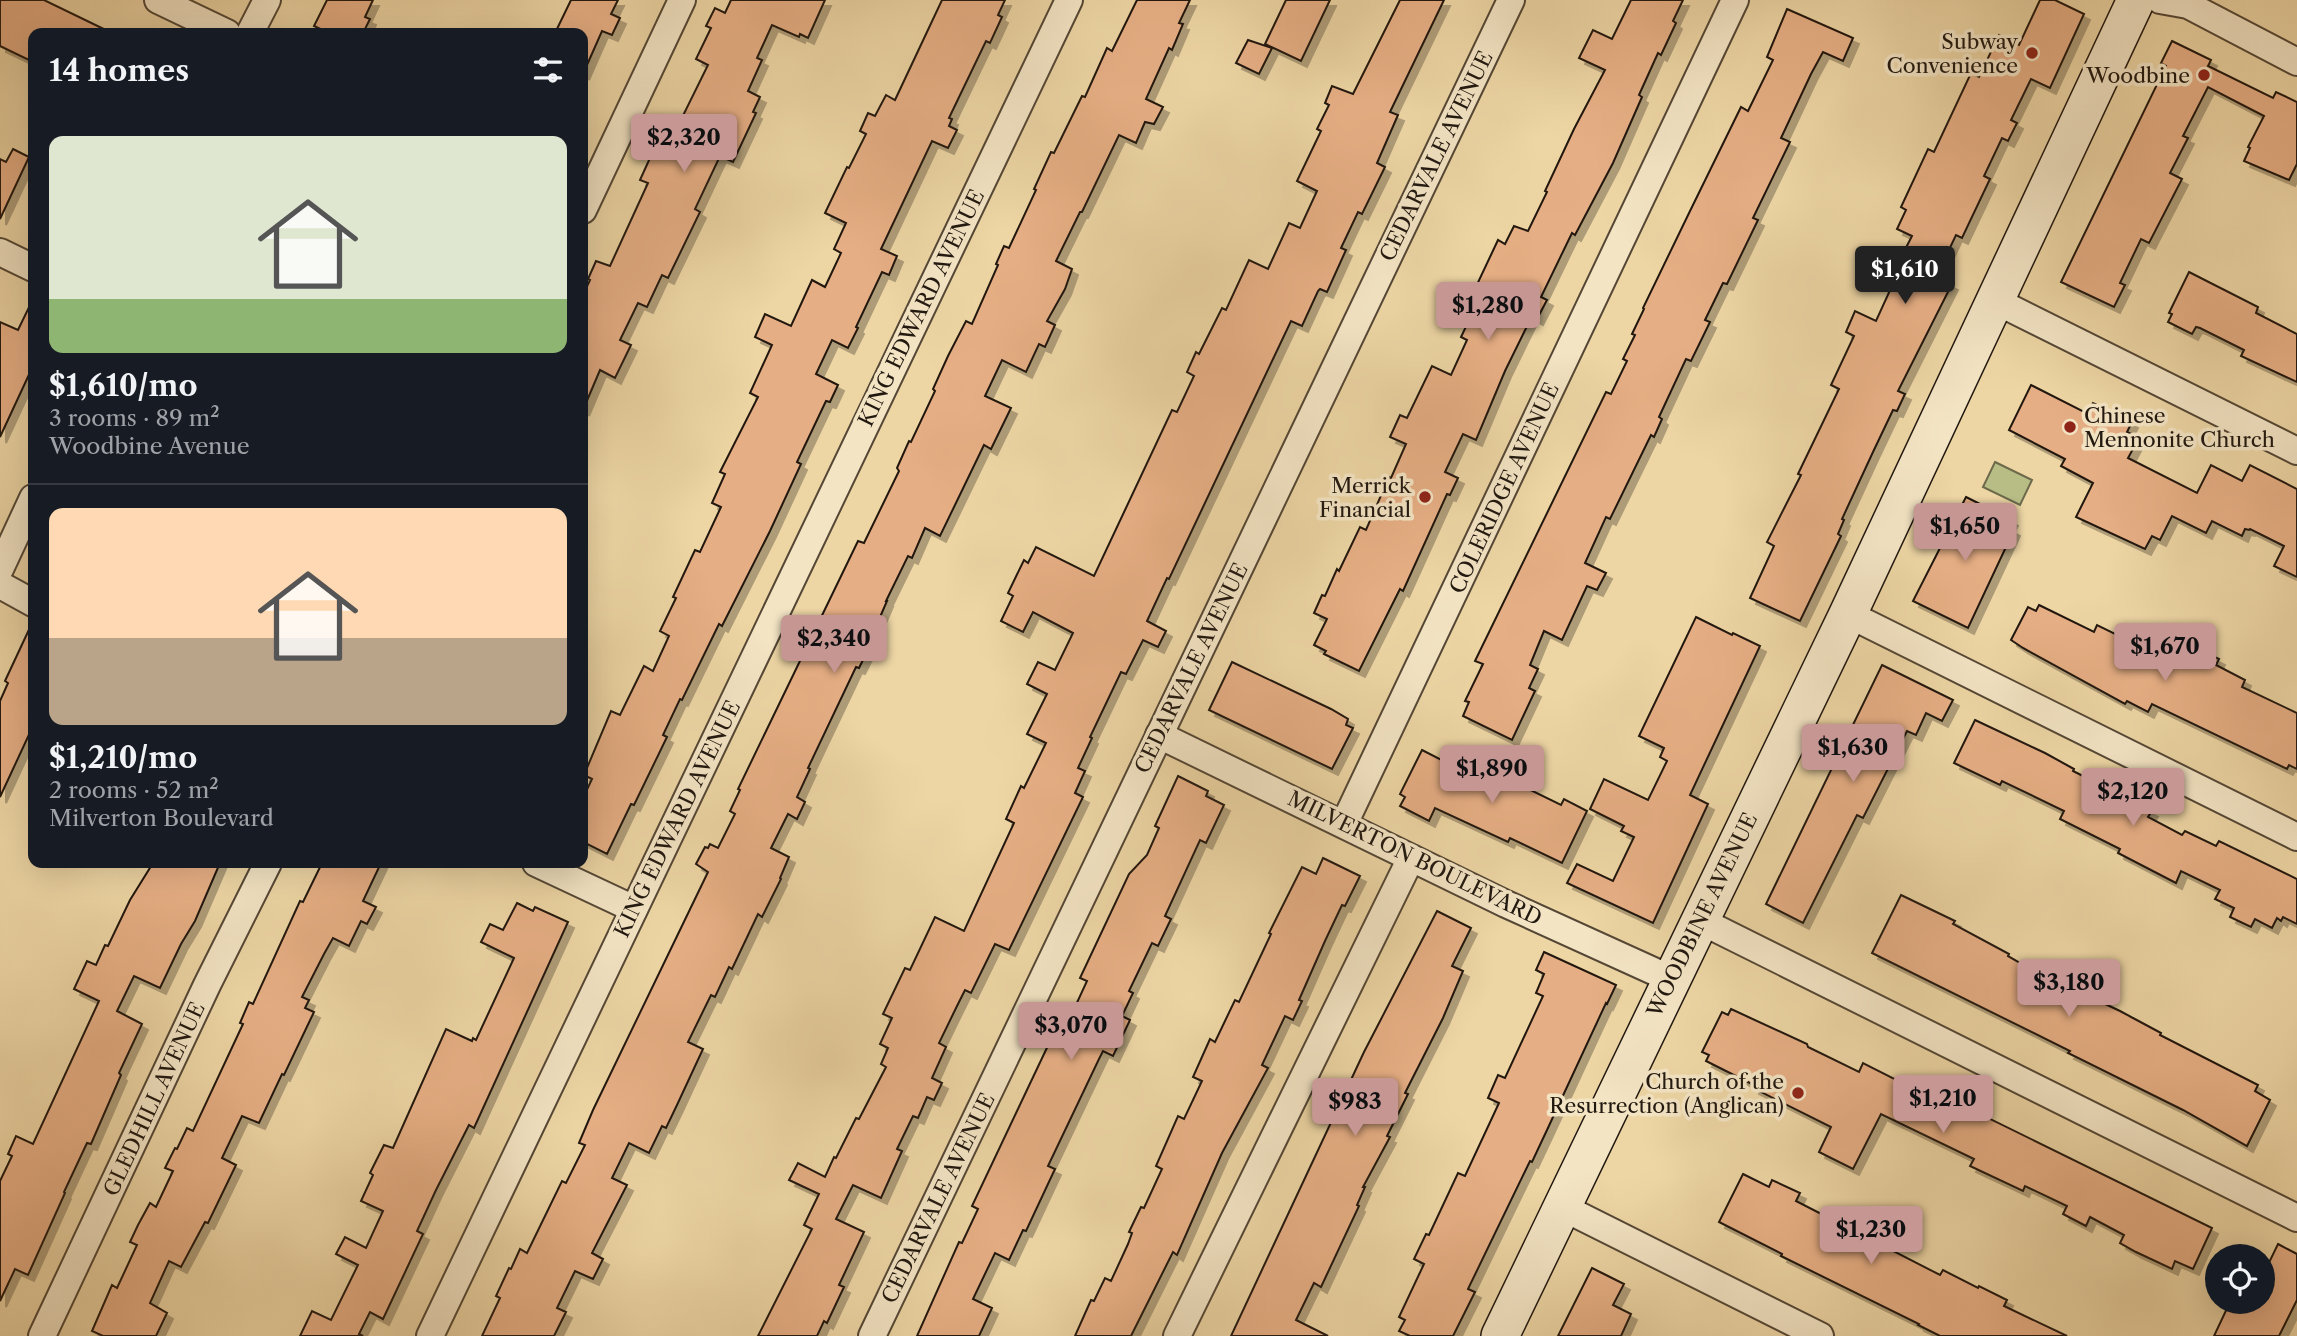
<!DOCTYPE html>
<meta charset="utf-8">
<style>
body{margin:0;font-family:"Libre Caslon Text",serif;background:#20242c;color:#f1f3f6;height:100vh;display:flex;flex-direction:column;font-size:26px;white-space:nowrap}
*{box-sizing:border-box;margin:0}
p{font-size:23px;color:#9ea1a6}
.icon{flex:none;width:38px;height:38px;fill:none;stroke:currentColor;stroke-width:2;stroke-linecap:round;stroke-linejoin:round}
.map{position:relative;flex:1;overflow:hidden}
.details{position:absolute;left:28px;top:28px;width:560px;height:840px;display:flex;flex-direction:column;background:#171b24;border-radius:14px;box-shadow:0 7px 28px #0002}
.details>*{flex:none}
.tools{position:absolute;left:2205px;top:1244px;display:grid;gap:14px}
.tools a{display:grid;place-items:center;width:70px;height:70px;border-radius:50%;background:#171b24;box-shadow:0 7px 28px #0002;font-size:35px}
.price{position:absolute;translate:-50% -60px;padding:0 16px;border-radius:7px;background:#c59692;color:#111;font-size:23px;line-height:46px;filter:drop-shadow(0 2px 4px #0008)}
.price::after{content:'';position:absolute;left:50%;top:42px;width:21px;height:16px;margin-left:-10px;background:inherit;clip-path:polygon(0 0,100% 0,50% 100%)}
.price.current{background:#222;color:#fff}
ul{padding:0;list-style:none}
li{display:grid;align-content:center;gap:14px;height:371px;padding:0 21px}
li+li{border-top:2px solid #363941}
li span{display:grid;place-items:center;height:217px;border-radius:14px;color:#555}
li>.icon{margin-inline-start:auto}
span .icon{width:126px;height:126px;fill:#fffc;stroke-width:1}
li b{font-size:30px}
h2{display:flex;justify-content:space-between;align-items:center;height:84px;padding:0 21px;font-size:30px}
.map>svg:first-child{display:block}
.green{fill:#b8bd86;stroke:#6c6a4b;stroke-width:2}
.building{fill:#e6ae84;stroke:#211810;stroke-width:2;filter:url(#shadow)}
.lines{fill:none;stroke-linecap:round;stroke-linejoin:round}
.minor-casing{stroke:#544735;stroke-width:30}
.secondary-casing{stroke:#211810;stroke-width:40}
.minor{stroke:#f3e4c4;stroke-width:26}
.secondary{stroke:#f3e4c4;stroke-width:37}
.poi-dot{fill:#8f2418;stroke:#f3e4c4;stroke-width:2.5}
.labels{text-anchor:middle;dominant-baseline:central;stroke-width:7;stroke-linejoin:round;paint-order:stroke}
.poi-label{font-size:21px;fill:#211810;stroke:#f3e4c4;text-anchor:end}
.street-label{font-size:21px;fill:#211810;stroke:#f3e4c4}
</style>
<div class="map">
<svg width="2297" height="1336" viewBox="0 0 2297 1336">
<defs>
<filter id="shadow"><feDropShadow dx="6" dy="6" stdDeviation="0" flood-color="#0004"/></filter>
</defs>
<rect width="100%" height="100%" fill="#edd5a4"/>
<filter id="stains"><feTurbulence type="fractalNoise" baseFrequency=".00286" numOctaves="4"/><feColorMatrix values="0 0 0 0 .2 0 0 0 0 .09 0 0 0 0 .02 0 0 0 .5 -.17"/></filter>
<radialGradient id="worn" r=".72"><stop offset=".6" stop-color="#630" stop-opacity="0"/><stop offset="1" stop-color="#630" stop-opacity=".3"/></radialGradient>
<polygon class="green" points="1995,462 2032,480 2020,505 1983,487"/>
<g class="building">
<polygon points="0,0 44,0 112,33 33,33 33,62 0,46"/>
<polygon points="327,0 373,0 365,17 370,19 363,33 329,33 314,26"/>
<polygon points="571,0 618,0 611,14 620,18 612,35 602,31 583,74 583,33 555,33"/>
<polygon points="731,0 825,0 808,38 800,34 799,37 772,25 757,58 762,60 748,91 760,97 753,112 756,113 733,162 720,156 695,209 700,212 668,278 662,275 647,307 638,303 620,340 631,345 615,378 600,370 583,410 583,295 590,280 588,279 596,261 610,266 648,183 640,180 650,158 663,131 673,136 708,65 696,59 711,28 706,26 715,8 725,13"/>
<polygon points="942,0 1005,0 998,15 1002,17 990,43 986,41 949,118 952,119 949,126 957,130 948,148 932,141 881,249 897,256 889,275 882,272 856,327 858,328 848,348 832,340 816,374 838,385 830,402 826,401 797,462 801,464 770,531 722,626 719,624 682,700 680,699 663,735 667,737 634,805 631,804 607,854 583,842 583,798 592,779 584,775 611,711 620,715 644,666 653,671 669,636 660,631 676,598 673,597 695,550 700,552 721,507 712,503 725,474 720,472 758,397 750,393 772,345 755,337 765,314 791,326 812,280 825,287 841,253 834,249 846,223 825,213 847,167 849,168 866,134 860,131 868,113 875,116 886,95 895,100"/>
<polygon points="1137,0 1190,0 1179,23 1183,24 1172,50 1169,48 1146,99 1163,107 1154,124 1145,122 1136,143 1119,135 1082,212 1080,212 1056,261 1072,269 1065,289 1047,321 1055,325 1045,347 1039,344 1026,372 1002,360 985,396 1011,408 991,449 984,445 940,536 925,528 912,558 908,556 886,601 887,601 874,631 877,632 859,668 856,667 808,768 810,769 797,797 805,802 797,819 788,814 771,848 789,857 780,878 781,879 762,917 758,914 732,969 729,967 715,997 711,995 688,1042 703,1049 677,1105 666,1128 662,1126 649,1153 629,1143 612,1178 627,1185 592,1253 603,1259 593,1279 575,1271 557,1308 566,1312 554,1336 482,1336 500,1298 496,1296 509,1268 511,1269 520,1249 527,1253 562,1181 566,1183 585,1145 579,1143 593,1110 708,872 696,864 705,847 708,848 710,844 718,848 735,814 730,811 740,790 738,789 858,541 864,543 899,471 897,468 909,441 911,442 935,391 933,389 948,356 966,321 972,324 998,265 996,264 1004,246 1009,248 1036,190 1034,189 1051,152 1054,153 1082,96 1085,97 1107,48 1112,51"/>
<polygon points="1286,0 1330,0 1301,61 1265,44"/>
<polygon points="1400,0 1444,0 1390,112 1398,115 1377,163 1385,167 1362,214 1358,212 1341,248 1346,250 1327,292 1320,289 1318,291 1302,326 1291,321 1169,579 1167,578 1147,621 1166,631 1158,647 1143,640 1126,674 1121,672 1090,737 1092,738 1078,768 1085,771 1075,793 1083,797 1009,950 995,944 971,993 965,990 957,1006 939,1043 946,1047 932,1078 942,1083 934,1100 927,1097 918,1118 913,1116 897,1149 902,1151 881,1198 853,1185 836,1219 864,1232 839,1285 844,1287 827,1323 824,1321 817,1336 758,1336 812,1229 804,1225 819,1194 789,1180 798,1163 825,1177 834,1157 836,1158 856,1118 859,1119 886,1067 881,1064 888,1048 880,1044 892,1018 883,1014 905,968 910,970 935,917 964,931 1014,823 1006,819 1021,786 1024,788 1046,743 1027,734 1047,694 1027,684 1038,662 1055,670 1073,633 1033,612 1023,632 1001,621 1013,596 1008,593 1024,560 1028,563 1036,547 1094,576 1172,410 1177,412 1194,376 1187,372 1196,352 1199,354 1222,308 1226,310 1249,260 1268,269 1289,223 1300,228 1317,191 1297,181 1321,131 1317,129 1329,105 1325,103 1332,86 1353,94"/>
<polygon points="1631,0 1683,0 1673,21 1676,23 1661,55 1658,53 1639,95 1642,97 1613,163 1575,235 1572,233 1541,297 1547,300 1537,319 1532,316 1505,371 1476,440 1463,434 1445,472 1458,478 1450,495 1447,494 1403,591 1400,589 1359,671 1324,654 1326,651 1314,645 1327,619 1314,613 1322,595 1325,596 1337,569 1339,571 1360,527 1366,530 1389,477 1391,478 1406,444 1390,437 1400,415 1407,418 1432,366 1451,375 1467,340 1461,337 1473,312 1461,307 1470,289 1474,291 1498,240 1505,244 1514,226 1528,231 1547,192 1545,191 1574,129 1605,70 1579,58 1593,30 1612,39"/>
<polygon points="2040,0 2055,0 2084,14 2050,88 2031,79 2011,120 2017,123 2008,141 2002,138 1984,176 1990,179 1962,238 1956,235 1936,277 1952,284 1898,391 1905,394 1897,411 1893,410 1873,452 1842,519 1844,520 1838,534 1841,536 1800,621 1750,598 1774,546 1767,542 1801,475 1798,474 1839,389 1831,385 1854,336 1846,332 1855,311 1876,321 1897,275 1893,273 1912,236 1897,229 1906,210 1901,207 1928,149 1934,152 1971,73 1979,77 1999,35 2019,45"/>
<polygon points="1787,9 1853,38 1843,61 1823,52 1811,74 1781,138 1790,142 1753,218 1758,220 1727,284 1723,283 1705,320 1710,322 1691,361 1686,359 1659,417 1662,419 1654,437 1651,435 1610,519 1606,517 1585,563 1606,573 1597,590 1587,586 1562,640 1544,631 1530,665 1538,669 1529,688 1535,691 1512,740 1463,716 1469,702 1465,701 1483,664 1475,661 1606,392 1611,394 1627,361 1623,359 1635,335 1632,334 1644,309 1643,308 1691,209 1741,107 1748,111 1773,60 1767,57"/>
<polygon points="1248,40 1272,48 1259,74 1236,63"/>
<polygon points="2172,41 2211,60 2208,66 2273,98 2276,92 2297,102 2297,164 2289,180 2244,161 2250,148 2248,147 2264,116 2208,87 2183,136 2188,138 2170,173 2182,179 2149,243 2141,239 2120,283 2125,285 2114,307 2061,282 2166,66 2161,63"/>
<polygon points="13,149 29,157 0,219 0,159 6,162"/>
<polygon points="2189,272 2258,307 2256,313 2297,334 2297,382 2241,356 2244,350 2200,328 2196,327 2192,334 2168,322 2172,314 2169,313"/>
<polygon points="33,299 33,366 0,437 0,322 18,330"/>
<polygon points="2031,385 2088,414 2093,403 2132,422 2127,432 2139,438 2128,458 2197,493 2211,465 2242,481 2250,465 2297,489 2297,577 2274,566 2284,546 2250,529 2249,530 2245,529 2242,536 2212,521 2206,533 2172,516 2160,540 2152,536 2145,549 2076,517 2093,483 2061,466 2065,459 2009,430"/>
<polygon points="1966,497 2012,520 2008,527 2014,530 1968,628 1913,601"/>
<polygon points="2039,605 2094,632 2097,625 2156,654 2163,640 2189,653 2192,646 2219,659 2216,665 2245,680 2242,687 2297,713 2297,769 2289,765 2287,769 2152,704 2148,712 2127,701 2125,704 2023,648 2011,640 2028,607 2036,611"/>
<polygon points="1696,617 1732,635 1733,633 1760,646 1690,795 1708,804 1653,923 1567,883 1577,864 1613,881 1634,837 1621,831 1624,826 1590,809 1604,779 1648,800 1667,761 1660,757 1664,748 1639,736"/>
<polygon points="33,621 33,726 0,797 0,701 8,683 5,681"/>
<polygon points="1232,662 1331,709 1348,719 1346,725 1353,728 1332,769 1209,710"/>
<polygon points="1882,665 1953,700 1942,721 1926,713 1916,735 1907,731 1863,818 1857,815 1803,923 1766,904"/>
<polygon points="1975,720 2045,753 2074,769 2073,771 2152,811 2148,817 2182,835 2185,831 2216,846 2219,841 2297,879 2297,924 2283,917 2281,921 2277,918 2272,928 2255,919 2251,927 2230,917 2234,908 2215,899 2220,890 2181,871 2176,883 2118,853 2120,849 2060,819 2064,811 2002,781 2000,785 1954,763"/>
<polygon points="1422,750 1463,771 1469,760 1561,805 1564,799 1587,811 1562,863 1510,838 1508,842 1435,808 1429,821 1400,806 1405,797 1400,794"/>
<polygon points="1178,776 1208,791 1206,796 1224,805 1206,843 1200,840 1165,916 1171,919 1158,946 1152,943 1129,991 1133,993 1122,1016 1130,1020 1113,1056 1103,1051 1099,1059 1048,1166 1055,1169 1026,1231 1023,1230 1009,1260 995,1253 973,1299 992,1308 979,1336 917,1336 959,1242 962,1243 978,1209 972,1206 1062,1016 1069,1020 1087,981 1080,978 1129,874 1147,855 1159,828 1155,826"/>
<polygon points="1323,858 1360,876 1345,906 1342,905 1325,941 1299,1000 1302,1001 1293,1020 1285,1016 1262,1065 1268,1068 1222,1153 1177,1255 1173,1252 1131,1336 1075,1336 1091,1300 1094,1301 1105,1278 1111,1281 1128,1244 1132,1233 1129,1232 1141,1207 1144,1208 1162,1169 1156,1166 1178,1116 1184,1119 1202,1081 1193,1077 1210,1039 1215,1042 1235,1000 1239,1002 1271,934 1269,933 1302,867 1316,874"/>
<polygon points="153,863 220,863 195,921 181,944 160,988 134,976 117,1011 142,1024 119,1073 121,1075 91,1144 87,1143 64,1192 65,1193 28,1275 15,1269 0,1301 0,1181 12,1156 8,1154 16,1136 33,1144 99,1001 74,989 87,961 96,965 105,945 108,946 130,900"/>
<polygon points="322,863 381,863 363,901 376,907 367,924 361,921 349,946 333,938 324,954 302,997 309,1000 305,1008 314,1012 284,1075 282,1074 259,1123 242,1116 222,1158 236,1165 208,1223 205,1222 181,1267 169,1261 150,1303 167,1313 156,1336 103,1336 92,1331 112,1285 117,1288 137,1245 130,1242 138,1225 150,1203 156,1207 173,1171 165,1168 175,1148 177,1149 187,1128 193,1131 243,1024 240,1023 249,1002 253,1004 300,901 303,902"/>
<polygon points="1901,895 1955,921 1953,924 2009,954 2008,956 2029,968 2120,1011 2161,1033 2160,1035 2258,1085 2255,1091 2270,1100 2247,1146 2183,1110 2068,1053 2070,1051 1872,953"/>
<polygon points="517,903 533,911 535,907 568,922 474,1128 469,1125 436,1190 417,1231 423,1234 383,1319 370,1312 359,1334 363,1336 300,1336 312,1311 331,1320 358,1265 336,1254 345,1237 366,1248 383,1211 361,1201 373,1175 370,1173 384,1145 393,1148 446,1029 472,1041 473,1038 476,1040 514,958 481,942 490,924 503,930"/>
<polygon points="1437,911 1471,928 1452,966 1463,971 1443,1018 1405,1093 1408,1094 1387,1136 1390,1137 1363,1187 1365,1187 1357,1205 1359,1206 1321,1287 1314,1283 1296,1320 1328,1336 1231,1336 1364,1052"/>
<polygon points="1544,952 1616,985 1607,1004 1606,1003 1547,1130 1532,1162 1530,1161 1468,1289 1475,1292 1453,1336 1410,1336 1399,1331 1405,1320 1399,1317 1424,1264 1414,1259 1426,1234 1429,1235 1458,1173 1465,1176 1499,1103 1488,1098 1498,1075 1505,1078 1543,996 1536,993 1544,974 1536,970"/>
<polygon points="1731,1009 1807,1044 1808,1047 1859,1072 1863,1063 1914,1089 1917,1083 2212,1228 2193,1269 2175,1261 2172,1269 2136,1252 2120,1243 2124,1235 2090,1217 2086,1226 2063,1214 2067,1206 2025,1186 2023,1191 1970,1166 1974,1159 1881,1114 1853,1169 1819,1152 1831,1127 1753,1088 1754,1085 1706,1061 1709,1055 1702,1052 1722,1012 1728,1015"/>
<polygon points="1743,1174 1769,1187 1772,1180 1800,1193 1796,1201 1940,1275 1943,1270 1978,1288 1979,1286 2007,1300 2004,1306 2067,1336 1940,1336 1918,1325 1919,1324 1781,1256 1782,1254 1719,1222"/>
<polygon points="2278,1244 2297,1254 2297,1300 2279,1336 2214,1336 2230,1302 2263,1302 2263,1275"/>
<polygon points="1592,1268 1624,1284 1613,1305 1631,1314 1621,1336 1558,1336"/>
</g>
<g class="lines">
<g class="minor-casing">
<g id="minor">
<polyline points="158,0 227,33"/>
<polyline points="2160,0 2188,5 2297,62"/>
<polyline points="250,33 267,0"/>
<polyline points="583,210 682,0"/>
<polyline points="0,252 33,268"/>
<polyline points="1994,300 2297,451"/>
<polyline points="0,569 33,498"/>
<polyline points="0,585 33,603"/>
<polyline points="1848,614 2297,837"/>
<polyline points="1159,735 1506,904 1671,979"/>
<polyline points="1344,824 1735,0"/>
<polyline points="536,863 634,909"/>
<polyline points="1699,920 2297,1218"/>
<polyline points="1562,1207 1820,1336"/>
<polyline points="42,1336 207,985 268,863"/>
<polyline points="430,1336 1069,0"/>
<polyline points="872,1336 1511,0"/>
<polyline points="1177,1336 1411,858"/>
</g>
</g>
<g class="secondary-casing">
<polyline id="secondary" points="1500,1336 1848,614 2136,0"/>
</g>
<use href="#minor" class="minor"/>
<use href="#secondary" class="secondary"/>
</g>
<g class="poi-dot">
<circle cx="2032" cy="53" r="7"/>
<circle cx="2204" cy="75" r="7"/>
<circle cx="2070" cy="427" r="7"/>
<circle cx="1425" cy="497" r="7"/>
<circle cx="1798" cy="1093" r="7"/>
</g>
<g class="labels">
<g class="poi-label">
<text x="2018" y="41">Subway<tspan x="2018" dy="24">Convenience</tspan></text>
<text x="2190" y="75">Woodbine</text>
<text x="2084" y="415" text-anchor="start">Chinese<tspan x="2084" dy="24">Mennonite Church</tspan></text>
<text x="1411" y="485">Merrick<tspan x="1411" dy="24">Financial</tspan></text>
<text x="1784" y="1081">Church of the<tspan x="1784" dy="24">Resurrection (Anglican)</tspan></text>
</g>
<g class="street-label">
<text transform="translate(1436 156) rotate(-64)">CEDARVALE AVENUE</text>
<text transform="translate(921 308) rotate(-64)">KING EDWARD AVENUE</text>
<text transform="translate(1504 488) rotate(-65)">COLERIDGE AVENUE</text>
<text transform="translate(1191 668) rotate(-64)">CEDARVALE AVENUE</text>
<text transform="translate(677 819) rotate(-64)">KING EDWARD AVENUE</text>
<text transform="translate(1415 858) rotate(26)">MILVERTON BOULEVARD</text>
<text transform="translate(1702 915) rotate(-64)">WOODBINE AVENUE</text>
<text transform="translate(154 1099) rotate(-65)">GLEDHILL AVENUE</text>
<text transform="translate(938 1198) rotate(-64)">CEDARVALE AVENUE</text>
</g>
</g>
<rect width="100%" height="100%" filter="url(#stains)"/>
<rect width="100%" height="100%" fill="url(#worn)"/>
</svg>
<div class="tools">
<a><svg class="icon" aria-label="locate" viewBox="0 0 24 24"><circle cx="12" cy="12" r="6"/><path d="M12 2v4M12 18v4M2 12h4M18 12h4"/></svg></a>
</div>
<b class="price" style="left:684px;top:174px">$2,320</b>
<b class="price current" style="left:1905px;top:306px">$1,610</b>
<b class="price" style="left:1488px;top:342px">$1,280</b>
<b class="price" style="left:1965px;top:563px">$1,650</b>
<b class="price" style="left:834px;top:675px">$2,340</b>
<b class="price" style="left:2165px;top:683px">$1,670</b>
<b class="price" style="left:1853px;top:784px">$1,630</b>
<b class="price" style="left:1492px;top:805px">$1,890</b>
<b class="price" style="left:2133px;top:828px">$2,120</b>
<b class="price" style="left:2069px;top:1019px">$3,180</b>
<b class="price" style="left:1071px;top:1062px">$3,070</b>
<b class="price" style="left:1943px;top:1135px">$1,210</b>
<b class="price" style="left:1355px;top:1138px">$983</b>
<b class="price" style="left:1871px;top:1266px">$1,230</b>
<section class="details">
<h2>14 homes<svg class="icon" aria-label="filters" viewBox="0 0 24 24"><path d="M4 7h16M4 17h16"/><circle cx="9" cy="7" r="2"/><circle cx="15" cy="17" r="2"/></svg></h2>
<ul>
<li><span style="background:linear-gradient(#dfe7d0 75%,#8fb573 0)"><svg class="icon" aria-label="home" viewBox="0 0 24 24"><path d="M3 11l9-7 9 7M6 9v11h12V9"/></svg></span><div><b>$1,610/mo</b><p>3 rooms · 89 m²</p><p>Woodbine Avenue</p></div></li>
<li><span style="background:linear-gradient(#ffd9b3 60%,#b9a48a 0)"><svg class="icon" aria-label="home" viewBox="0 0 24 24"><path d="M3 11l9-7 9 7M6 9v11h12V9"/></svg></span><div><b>$1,210/mo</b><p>2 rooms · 52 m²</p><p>Milverton Boulevard</p></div></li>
</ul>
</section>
</div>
